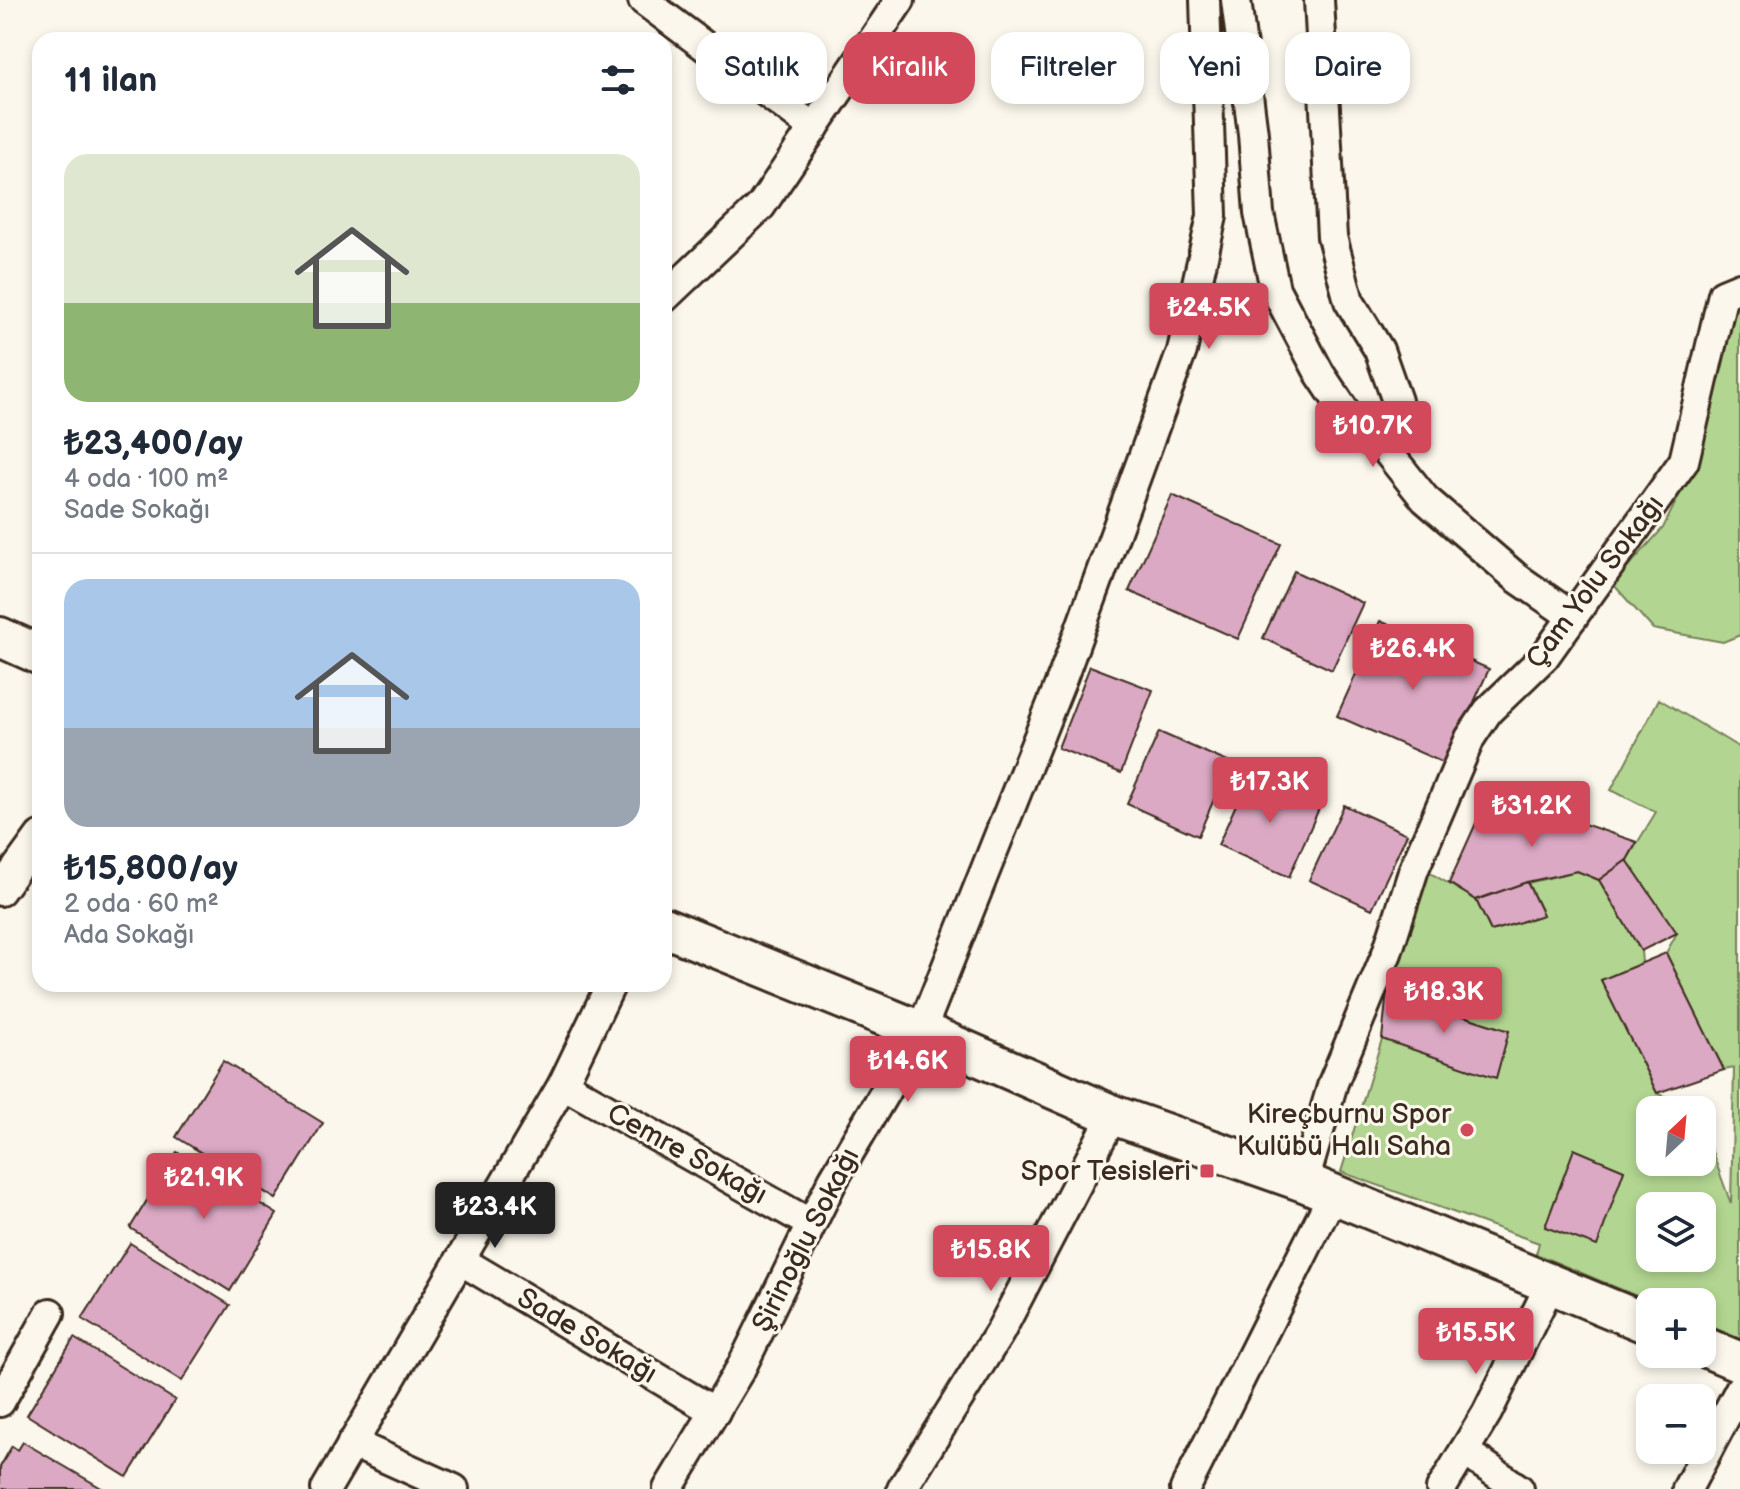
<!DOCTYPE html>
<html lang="tr">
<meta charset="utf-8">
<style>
body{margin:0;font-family:"Balsamiq Sans",sans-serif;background:#f6f6f7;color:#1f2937;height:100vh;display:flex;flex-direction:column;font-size:30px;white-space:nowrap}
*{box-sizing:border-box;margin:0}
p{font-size:26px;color:#747a83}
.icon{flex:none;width:44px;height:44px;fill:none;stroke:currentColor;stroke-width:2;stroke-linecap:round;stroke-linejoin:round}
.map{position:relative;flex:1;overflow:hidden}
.details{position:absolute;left:32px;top:32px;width:640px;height:960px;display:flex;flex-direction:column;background:#fff;border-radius:24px;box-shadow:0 4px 12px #0003}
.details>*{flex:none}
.guide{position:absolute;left:696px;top:32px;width:760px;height:72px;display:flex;gap:16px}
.needle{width:52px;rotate:26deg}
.fabs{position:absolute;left:1636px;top:1096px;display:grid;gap:16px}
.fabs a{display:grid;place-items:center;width:80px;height:80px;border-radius:16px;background:#fff;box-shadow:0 4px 12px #0003;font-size:40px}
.price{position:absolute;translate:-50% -68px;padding:0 18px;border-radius:8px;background:#d1495b;color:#fff;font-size:26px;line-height:52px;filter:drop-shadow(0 2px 4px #0008)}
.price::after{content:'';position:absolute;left:50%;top:48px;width:24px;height:18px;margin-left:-12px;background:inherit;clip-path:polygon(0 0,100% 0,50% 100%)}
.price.current{background:#222;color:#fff}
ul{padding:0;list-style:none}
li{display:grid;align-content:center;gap:16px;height:424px;padding:0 32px}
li+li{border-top:2px solid #e0e1e3}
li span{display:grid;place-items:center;height:248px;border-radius:24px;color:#555}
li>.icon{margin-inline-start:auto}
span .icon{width:144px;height:144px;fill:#fffc;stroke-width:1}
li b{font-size:34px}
h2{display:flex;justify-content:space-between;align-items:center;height:96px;padding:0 32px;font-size:34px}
.chip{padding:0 28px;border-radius:24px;background:#fff;box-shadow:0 4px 12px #0003;font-size:28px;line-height:72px}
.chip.current{background:#d1495b;color:#fff}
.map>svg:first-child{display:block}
.green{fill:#b2d691;stroke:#768058;stroke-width:2;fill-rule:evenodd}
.building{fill:#dca9c4;stroke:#3b2a1e;stroke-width:2}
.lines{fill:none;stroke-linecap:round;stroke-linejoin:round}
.street-casing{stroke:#3b2a1e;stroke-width:34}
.secondary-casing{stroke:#3b2a1e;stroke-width:44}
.street{stroke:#fbf7ec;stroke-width:28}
.secondary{stroke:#fbf7ec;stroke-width:38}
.poi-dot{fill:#d1495b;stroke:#fbf7ec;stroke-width:3}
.labels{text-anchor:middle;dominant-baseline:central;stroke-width:6;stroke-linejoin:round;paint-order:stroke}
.street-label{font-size:28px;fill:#3b2a1e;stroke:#fbf7ec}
.poi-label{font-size:28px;fill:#3b2a1e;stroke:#fbf7ec;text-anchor:end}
</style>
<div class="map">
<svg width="1740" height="1489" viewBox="0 0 1740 1489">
<rect width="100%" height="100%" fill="#fbf7ec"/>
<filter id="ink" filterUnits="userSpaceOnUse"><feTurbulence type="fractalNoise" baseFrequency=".0125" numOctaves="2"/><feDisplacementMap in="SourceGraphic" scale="16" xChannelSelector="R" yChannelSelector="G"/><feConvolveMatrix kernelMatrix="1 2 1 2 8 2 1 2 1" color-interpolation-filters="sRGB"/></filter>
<g filter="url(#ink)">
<g class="green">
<polygon points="1740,292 1740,635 1723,642 1653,629 1613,584 1663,528 1698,457 1727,297"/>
<path d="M1659,699L1740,748V1339L1702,1323V1302H1651L1536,1254L1539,1243L1341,1172L1382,1039L1496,1077L1509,1031L1387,991L1427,871L1476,900L1491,931L1543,915L1528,883L1577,871L1599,880L1641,951L1642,963L1601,980L1657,1093L1697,1110H1650V1162H1702V1124L1731,1204L1734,1068L1724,1070L1666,953L1677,933L1627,860L1656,812L1611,790ZM1574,1150L1624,1170L1596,1245L1545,1227ZM1650,1206H1702V1258H1650Z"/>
</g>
<g class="building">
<polygon points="1172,495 1281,544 1238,639 1129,591"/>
<polygon points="1294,571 1363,603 1332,670 1263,638"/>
<polygon points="1380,621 1489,669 1446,764 1337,716"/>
<polygon points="1090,666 1153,690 1121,773 1058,748"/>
<polygon points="1159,732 1230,763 1198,836 1127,804"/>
<polygon points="1250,773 1321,804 1289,877 1218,845"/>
<polygon points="1490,792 1637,842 1627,860 1599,880 1577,871 1527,882 1476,900 1449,883"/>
<polygon points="1344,805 1407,834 1372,909 1309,880"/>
<polygon points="1627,860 1677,933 1641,951 1599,880"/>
<polygon points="1527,882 1543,915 1491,931 1476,900"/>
<polygon points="1666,953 1724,1070 1657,1093 1601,980"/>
<polygon points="1387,991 1509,1031 1496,1078 1382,1039"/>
<polygon points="223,1061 323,1123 276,1199 176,1137"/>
<polygon points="1574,1149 1624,1170 1597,1246 1545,1227"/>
<polygon points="177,1152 277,1214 230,1291 130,1228"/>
<polygon points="130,1243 230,1305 182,1381 82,1319"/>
<polygon points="74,1338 175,1400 127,1477 27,1415"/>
<polygon points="23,1442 103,1489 0,1489 0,1467 12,1446 18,1450"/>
</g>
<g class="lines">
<g class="street-casing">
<g id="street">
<polyline points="643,0 814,128"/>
<polyline points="1236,0 1253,134 1259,213 1275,289 1320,374 1362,437 1382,445 1390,434 1397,401 1379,350 1349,301 1332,237 1319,0"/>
<polyline points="664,298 761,206 900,0"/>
<polyline points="1382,445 1425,499 1517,578 1573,617"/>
<polyline points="0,891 40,836"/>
<polyline points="563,1084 811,1224"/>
<polyline points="1304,1182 1333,1083 1387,953 1414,869 1470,738 1488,711 1544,657 1684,461 1723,294 1740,287"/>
<polyline points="460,1260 715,1412"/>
<polyline points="0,1402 50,1313"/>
<polyline points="352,1443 454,1489"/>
<polyline points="1464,1451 1519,1489"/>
<polyline points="326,1489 563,1084 611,984"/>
<polyline points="668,1489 741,1368 833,1180 921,1031 1063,676 1182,351 1212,216 1205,0"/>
<polyline points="902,1489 1000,1332 1113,1115"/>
<polyline points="1185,1489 1333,1194"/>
<polyline points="1441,1489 1487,1413 1551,1283"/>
<polyline points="1687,1489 1740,1389"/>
</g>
</g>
<g class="secondary-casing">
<g id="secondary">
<polyline points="0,637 40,655"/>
<polyline points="664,927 921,1031 1113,1115 1304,1182 1650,1325"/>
<polyline points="1702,1346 1740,1362"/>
</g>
</g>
<use href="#street" class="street"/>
<use href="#secondary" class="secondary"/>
</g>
</g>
<g class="poi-dot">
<circle cx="1467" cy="1130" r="8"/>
<rect x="1199" y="1163" width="16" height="16" rx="4"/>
</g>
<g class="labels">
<g class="street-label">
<text transform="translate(1595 582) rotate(-53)">Çam Yolu Sokağı</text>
<text transform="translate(687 1154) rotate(29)">Cemre Sokağı</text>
<text transform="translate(806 1240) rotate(-63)">Şirinoğlu Sokağı</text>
<text transform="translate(587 1336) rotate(31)">Sade Sokağı</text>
</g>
<g class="poi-label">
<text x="1451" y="1114">Kireçburnu Spor<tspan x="1451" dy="32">Kulübü Halı Saha</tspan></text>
<text x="1191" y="1171">Spor Tesisleri</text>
</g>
</g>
</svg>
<div class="fabs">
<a><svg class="needle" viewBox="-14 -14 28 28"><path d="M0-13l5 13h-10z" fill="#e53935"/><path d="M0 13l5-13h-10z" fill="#747a83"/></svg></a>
<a><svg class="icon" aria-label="layers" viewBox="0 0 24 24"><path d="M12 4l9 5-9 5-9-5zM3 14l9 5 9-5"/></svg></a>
<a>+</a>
<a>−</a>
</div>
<b class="price" style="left:1209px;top:351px">₺24.5K</b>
<b class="price" style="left:1373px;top:469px">₺10.7K</b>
<b class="price" style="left:1413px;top:692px">₺26.4K</b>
<b class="price" style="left:1270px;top:825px">₺17.3K</b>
<b class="price" style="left:1532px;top:849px">₺31.2K</b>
<b class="price" style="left:1444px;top:1035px">₺18.3K</b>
<b class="price" style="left:908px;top:1104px">₺14.6K</b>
<b class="price" style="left:204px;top:1221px">₺21.9K</b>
<b class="price current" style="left:495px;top:1250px">₺23.4K</b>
<b class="price" style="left:991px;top:1293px">₺15.8K</b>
<b class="price" style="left:1476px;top:1376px">₺15.5K</b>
<div class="guide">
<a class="chip">Satılık</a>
<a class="chip current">Kiralık</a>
<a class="chip">Filtreler</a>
<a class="chip">Yeni</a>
<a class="chip">Daire</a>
</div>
<section class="details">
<h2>11 ilan<svg class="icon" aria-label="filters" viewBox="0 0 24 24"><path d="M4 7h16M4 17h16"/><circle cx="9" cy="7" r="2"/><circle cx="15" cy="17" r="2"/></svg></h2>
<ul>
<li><span style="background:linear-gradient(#dfe7d0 60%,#8fb573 0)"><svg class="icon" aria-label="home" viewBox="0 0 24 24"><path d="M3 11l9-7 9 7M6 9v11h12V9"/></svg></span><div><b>₺23,400/ay</b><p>4 oda · 100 m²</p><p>Sade Sokağı</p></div></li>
<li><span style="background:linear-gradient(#a9c7e8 60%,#9aa5b1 0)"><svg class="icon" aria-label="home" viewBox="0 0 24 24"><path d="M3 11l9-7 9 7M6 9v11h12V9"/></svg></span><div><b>₺15,800/ay</b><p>2 oda · 60 m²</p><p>Ada Sokağı</p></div></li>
</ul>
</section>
</div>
